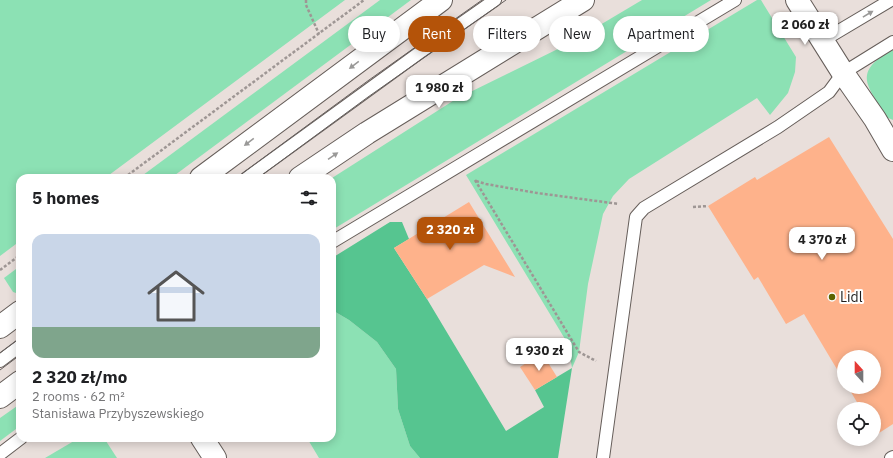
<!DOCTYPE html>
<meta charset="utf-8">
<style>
body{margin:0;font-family:"IBM Plex Sans",sans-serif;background:#f6f6f6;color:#202124;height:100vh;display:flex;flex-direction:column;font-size:15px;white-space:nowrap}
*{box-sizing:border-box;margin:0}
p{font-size:13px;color:#757577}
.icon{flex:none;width:22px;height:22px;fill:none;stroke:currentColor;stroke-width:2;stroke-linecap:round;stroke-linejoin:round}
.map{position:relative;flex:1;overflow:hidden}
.details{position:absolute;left:16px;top:174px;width:320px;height:268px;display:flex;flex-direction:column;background:#fff;border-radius:12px;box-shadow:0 2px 10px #0003}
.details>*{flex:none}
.hud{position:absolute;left:348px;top:16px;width:380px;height:36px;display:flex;gap:8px}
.needle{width:26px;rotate:339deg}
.tools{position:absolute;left:837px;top:350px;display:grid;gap:8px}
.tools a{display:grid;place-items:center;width:44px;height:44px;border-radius:50%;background:#fff;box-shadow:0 2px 10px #0003;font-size:20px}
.price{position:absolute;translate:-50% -34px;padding:0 9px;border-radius:8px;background:#fff;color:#222;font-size:13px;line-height:26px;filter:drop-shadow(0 1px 2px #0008)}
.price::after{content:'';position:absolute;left:50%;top:24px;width:12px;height:9px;margin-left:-6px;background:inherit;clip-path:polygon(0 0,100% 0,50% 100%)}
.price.current{background:#b45309;color:#fff}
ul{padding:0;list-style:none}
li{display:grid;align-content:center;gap:8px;height:212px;padding:0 16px}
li+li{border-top:1px solid #e0e0e0}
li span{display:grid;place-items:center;height:124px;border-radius:12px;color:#555}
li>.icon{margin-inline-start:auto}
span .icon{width:72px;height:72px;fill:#fffc;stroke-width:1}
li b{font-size:17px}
h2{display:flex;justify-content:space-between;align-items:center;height:48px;padding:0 16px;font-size:17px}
.chip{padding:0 14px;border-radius:18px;background:#fff;box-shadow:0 2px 10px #0003;font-size:14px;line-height:36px}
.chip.current{background:#b45309;color:#fff}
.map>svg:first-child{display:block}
.green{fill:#8ce1b4}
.forest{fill:#56c590}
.building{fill:#feb28b}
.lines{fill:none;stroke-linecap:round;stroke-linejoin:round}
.lane-casing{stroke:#665e5a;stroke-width:14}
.street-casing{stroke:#665e5a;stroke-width:24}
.secondary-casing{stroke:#665e5a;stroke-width:24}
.path{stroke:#9e9694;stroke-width:2.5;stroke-dasharray:3 2;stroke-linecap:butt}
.lane{stroke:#fff;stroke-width:12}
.street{stroke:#fff;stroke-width:22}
.secondary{stroke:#fff;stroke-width:22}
.tram{stroke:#67615f;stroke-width:1}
.oneway{fill:#9a9998}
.poi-dot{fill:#5d6300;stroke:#fff;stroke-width:1.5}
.labels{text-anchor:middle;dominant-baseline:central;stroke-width:4;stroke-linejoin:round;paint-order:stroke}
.poi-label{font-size:14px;fill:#1f1c1b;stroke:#fff;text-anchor:start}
</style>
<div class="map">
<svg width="893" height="458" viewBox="0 0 893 458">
<rect width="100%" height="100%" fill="#e9dfdb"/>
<g class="green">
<polygon points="0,0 345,0 105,178 20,178 20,241 0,256"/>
<polygon points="380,0 411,0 171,178 139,178"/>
<polygon points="642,0 711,0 332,230 332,178 456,99 568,44"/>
<polygon points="757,0 761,0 796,57 795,72 788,93 770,115 757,98 629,179 613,196 603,214 588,284 579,352 572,368 568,344 466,175"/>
<path d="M893,49V120L886,117C867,84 852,73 893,49Z"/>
<polygon points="20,266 20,290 16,293 13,292 4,278"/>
<polygon points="332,310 349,320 377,342 396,369 398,409 410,446 420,458 319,458 307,438 332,438"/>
<polygon points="20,404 20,426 0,441 0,418"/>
<polygon points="79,438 104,438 117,458 45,458"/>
</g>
<polygon class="forest" points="390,222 402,222 409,239 394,248 427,299 506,431 544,407 535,390 572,368 558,458 420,458 410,446 398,409 396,369 377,342 349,320 332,310 332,258"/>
<g class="building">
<polygon points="829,137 893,239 893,424 876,435 874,431 874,409 861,409 848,387 874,387 874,357 844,357 844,381 804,314 786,324 758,277 754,280 708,206 755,177 757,180"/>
<polygon points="469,202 515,277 484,265 427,299 394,248"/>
<polygon points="542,353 557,377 535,390 520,367"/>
</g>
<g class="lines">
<g class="lane-casing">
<g id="lane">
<polyline points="822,41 891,0"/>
<polyline points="247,178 419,53 495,0"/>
<polyline points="332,242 735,0"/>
<polyline points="0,361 20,346"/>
<polyline points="0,454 21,438"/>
<polyline points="603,458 636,217 644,208 778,127 829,92 843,73 893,42"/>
<polyline points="891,458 893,457"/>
</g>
</g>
<g class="street-casing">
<g id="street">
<polyline points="797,0 843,73 875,119 893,150"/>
<polyline points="202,438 215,458"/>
</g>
</g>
<g class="secondary-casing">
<g id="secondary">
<polyline points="201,178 441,0"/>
<polyline points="300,178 367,133 583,0"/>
<polyline points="0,327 20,312"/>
<polyline points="0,397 20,382"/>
</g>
</g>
<g class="path">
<polyline points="306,0 306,5 319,34"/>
<polyline points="124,178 364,0"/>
<polyline points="475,180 579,352 596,361"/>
<polyline points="476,181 486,184 537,193 619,204"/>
<polyline points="693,207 708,206"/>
<polyline points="0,270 20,255"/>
</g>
<use href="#lane" class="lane"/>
<use href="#street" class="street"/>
<use href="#secondary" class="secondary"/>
<g class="tram">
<polyline points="236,178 369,80 482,0"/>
<polyline points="258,178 368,97 506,0"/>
<polyline points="0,353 20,338"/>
<polyline points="0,370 20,355"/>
</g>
</g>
<defs><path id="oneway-solid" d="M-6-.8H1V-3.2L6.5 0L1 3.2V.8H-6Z"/></defs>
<g class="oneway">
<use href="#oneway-solid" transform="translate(868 14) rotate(-31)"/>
<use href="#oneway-solid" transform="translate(354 65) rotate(143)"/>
<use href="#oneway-solid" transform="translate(249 142) rotate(143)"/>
<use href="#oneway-solid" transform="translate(333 156) rotate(-34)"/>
</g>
<circle class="poi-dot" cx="832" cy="297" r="4"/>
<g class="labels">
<g class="poi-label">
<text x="840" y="297">Lidl</text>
</g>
</g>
</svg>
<div class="tools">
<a><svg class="needle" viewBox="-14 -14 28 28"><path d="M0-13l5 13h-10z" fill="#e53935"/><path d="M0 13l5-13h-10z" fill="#757577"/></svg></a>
<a><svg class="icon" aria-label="locate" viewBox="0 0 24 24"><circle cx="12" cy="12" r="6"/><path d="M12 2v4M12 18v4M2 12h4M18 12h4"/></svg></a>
</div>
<b class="price" style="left:805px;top:46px">2 060 zł</b>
<b class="price" style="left:439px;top:109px">1 980 zł</b>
<b class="price current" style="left:450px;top:251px">2 320 zł</b>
<b class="price" style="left:822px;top:261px">4 370 zł</b>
<b class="price" style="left:539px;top:372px">1 930 zł</b>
<div class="hud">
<a class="chip">Buy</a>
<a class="chip current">Rent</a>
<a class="chip">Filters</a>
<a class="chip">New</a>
<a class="chip">Apartment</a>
</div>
<section class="details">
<h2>5 homes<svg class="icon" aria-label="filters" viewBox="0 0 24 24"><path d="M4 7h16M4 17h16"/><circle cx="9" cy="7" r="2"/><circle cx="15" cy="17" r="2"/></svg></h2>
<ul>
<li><span style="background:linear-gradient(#c9d6e8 75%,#7fa58c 0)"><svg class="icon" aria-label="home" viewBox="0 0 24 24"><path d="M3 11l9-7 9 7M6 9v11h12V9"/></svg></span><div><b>2 320 zł/mo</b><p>2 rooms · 62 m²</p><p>Stanisława Przybyszewskiego</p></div></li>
</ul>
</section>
</div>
